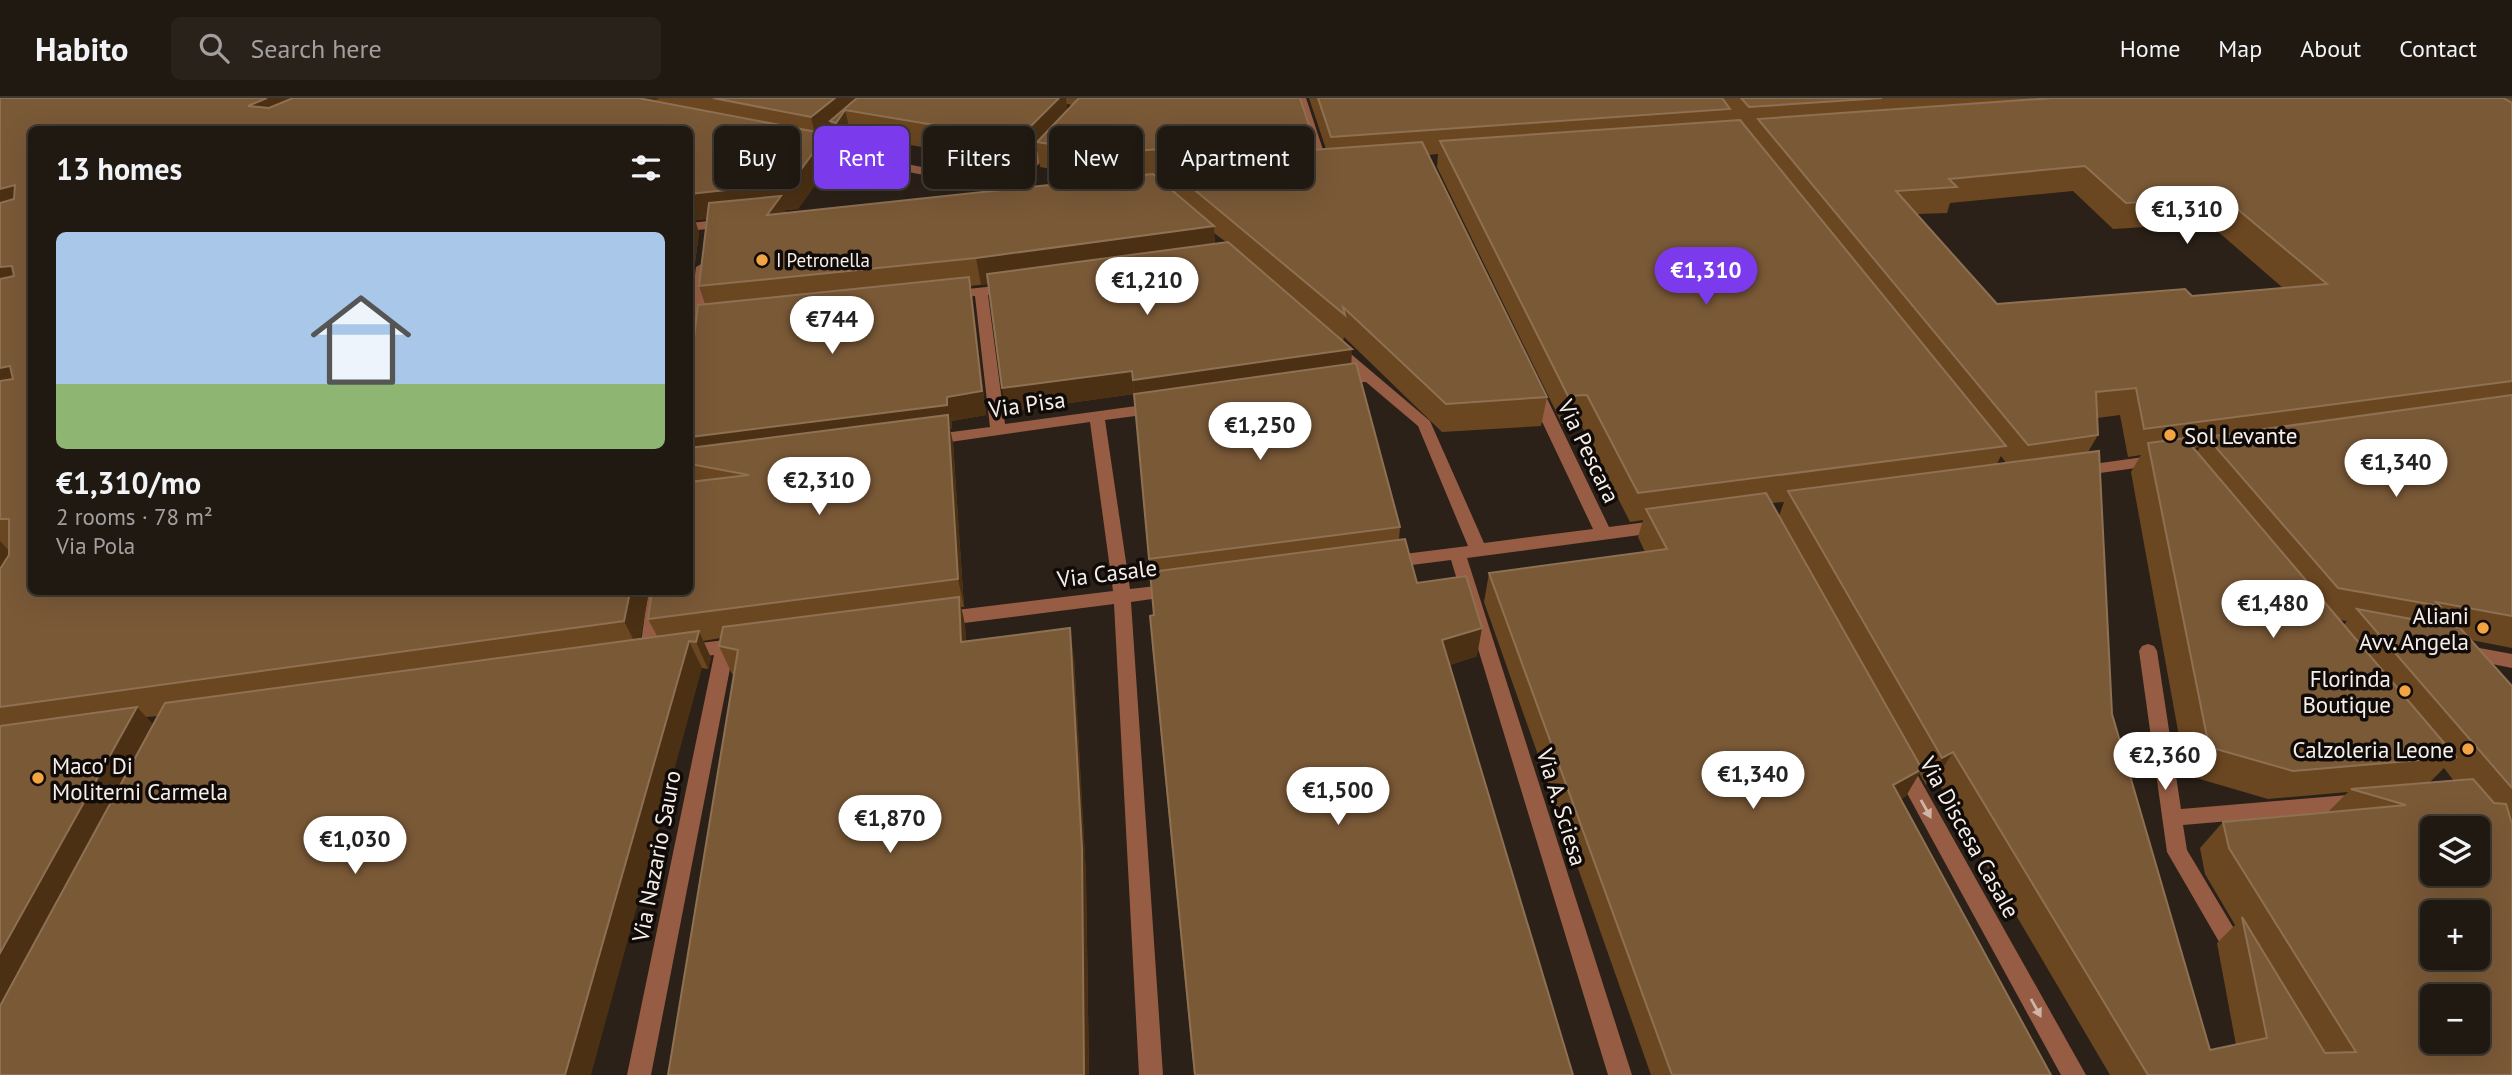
<!DOCTYPE html>
<meta charset="utf-8">
<style>
body{margin:0;font-family:"PT Sans",sans-serif;background:#28221b;color:#f1f3f6;height:100vh;display:flex;flex-direction:column;font-size:26px;white-space:nowrap}
*{box-sizing:border-box;margin:0}
p{font-size:23px;color:#a2a09f}
.icon{flex:none;width:38px;height:38px;fill:none;stroke:currentColor;stroke-width:2;stroke-linecap:round;stroke-linejoin:round}
.map{position:relative;flex:1;overflow:hidden}
.details{position:absolute;left:28px;top:28px;width:665px;height:469px;display:flex;flex-direction:column;background:#201912;border-radius:10px;box-shadow:0 7px 28px #0002,0 0 0 2px #3d3832}
.details>*{flex:none}
.hud{position:absolute;left:714px;top:28px;width:665px;height:63px;display:flex;gap:14px}
.controls{position:absolute;left:2420px;top:718px;display:grid;gap:14px}
.controls a{display:grid;place-items:center;width:70px;height:70px;border-radius:10px;background:#201912;box-shadow:0 7px 28px #0002,0 0 0 2px #3d3832;font-size:35px}
.price{position:absolute;translate:-50% -60px;padding:0 16px;border-radius:24px;background:#fff;color:#222;font-size:23px;line-height:46px;filter:drop-shadow(0 2px 4px #0008)}
.price::after{content:'';position:absolute;left:50%;top:42px;width:21px;height:16px;margin-left:-10px;background:inherit;clip-path:polygon(0 0,100% 0,50% 100%)}
.price.selected{background:#7c3aed;color:#fff}
ul{padding:0;list-style:none}
li{display:grid;align-content:center;gap:14px;height:371px;padding:0 28px}
li+li{border-top:2px solid #3d3832}
li span{display:grid;place-items:center;height:217px;border-radius:10px;color:#555}
li>.icon{margin-inline-start:auto}
span .icon{width:126px;height:126px;fill:#fffc;stroke-width:1}
li b{font-size:30px}
h2{display:flex;justify-content:space-between;align-items:center;height:84px;padding:0 28px;font-size:30px}
.pill{padding:0 24px;border-radius:10px;background:#201912;box-shadow:0 7px 28px #0002,0 0 0 2px #3d3832;font-size:24px;line-height:63px}
.pill.selected{background:#7c3aed;color:#fff}
header{display:flex;align-items:center;gap:42px;box-sizing:border-box;height:98px;padding:0 35px;background:#201912;border-bottom:2px solid #3d3832}
header strong{font-size:33px}
nav{display:flex;gap:38px;margin-inline-start:auto;font-size:24px}
.search{width:490px;height:63px;background:#28221b;display:flex;align-items:center;gap:18px;box-sizing:border-box;padding:0 24px;border-radius:10px;color:#a2a09f;font-size:26px}
.map>svg:first-child{display:block}
.lines{fill:none;stroke-linecap:round;stroke-linejoin:round}
.minor{fill:#965d44;fill-rule:evenodd}
.wall{fill:#6b4721;fill-rule:evenodd}
.shaded-wall{fill:#4b3014}
.building{fill:#7a5937;stroke:#8e7052;stroke-width:2;fill-rule:evenodd}
.oneway{fill:#d0b5a7}
.poi-dot{fill:#f3a442;stroke:#100b08;stroke-width:2.5}
.labels{text-anchor:middle;dominant-baseline:central;stroke-width:7;stroke-linejoin:round;paint-order:stroke}
.far-poi-label{font-size:19px;fill:#f6efe9;stroke:#100b08;text-anchor:start}
.street-label{font-size:23px;fill:#f6efe9;stroke:#100b08}
.poi-label{font-size:23px;fill:#f6efe9;stroke:#100b08;text-anchor:end}
</style>
<header>
<strong>Habito</strong>
<div class="search"><svg class="icon" aria-label="search" viewBox="0 0 24 24"><circle cx="10" cy="10" r="6"/><path d="M15 15l6 6"/></svg>Search here</div>
<nav><a>Home</a><a>Map</a><a>About</a><a>Contact</a></nav>
</header>
<div class="map">
<svg width="2512" height="977" viewBox="0 0 2512 977">
<rect width="100%" height="100%" fill="#2b2118"/>
<g class="lines">
<g class="minor">
<polygon points="1294,0 1306,0 1329,70 1327,73 1317,70"/>
<polygon points="1050,40 1060,43 1018,88 1030,93 1024,97 808,54 802,50 808,46 1006,86"/>
<polygon points="727,121 732,122 732,128 690,133 690,125"/>
<polygon points="703,165 710,169 697,264 690,268 690,216 696,169"/>
<polygon points="1013,186 1020,190 1018,193 988,197 1005,326 1158,305 1166,310 1158,315 1105,322 1130,491 1173,486 1182,492 1173,498 1131,504 1163,977 1139,977 1114,506 940,528 934,526 931,521 934,516 940,514 1113,493 1090,324 929,347 921,342 929,337 990,329 975,198 950,201 943,197 950,193"/>
<polygon points="1333,244 1338,245 1430,323 1484,445 1593,431 1527,292 1535,287 1543,292 1609,429 1662,422 1670,428 1662,434 1467,460 1632,977 1608,977 1451,462 1388,470 1379,464 1388,458 1468,448 1418,328 1366,284 1333,286 1331,283 1333,280 1357,276 1328,251 1326,248"/>
<polygon points="2158,357 2164,358 2166,362 2164,366 2079,378 2071,373 2079,368"/>
<polygon points="648,494 666,494 657,559 654,564 642,564 639,559"/>
<polygon points="742,540 748,542 751,547 748,552 733,555 651,977 627,977 714,557 683,561 677,559 674,554 677,549 683,547"/>
<polygon points="2148,546 2154,548 2157,553 2181,711 2359,696 2366,698 2369,704 2366,710 2359,712 2183,727 2187,752 2248,854 2245,861 2237,864 2229,861 2167,754 2139,553 2142,548"/>
<polygon points="2463,547 2512,556 2512,570 2457,559 2454,554 2457,549"/>
<polygon points="1901,658 1908,660 2086,977 2061,977 1891,666 1894,660"/>
</g>
</g>
<path class="wall" d="M0,0H1300L1313,40V52L1326,51L1309,0H2512V550L2471,542L2512,588V977H2110L1936,681L1926,687L1919,675L1906,698L1901,701L2051,977H1651L1484,504L1489,475L1645,454L1638,439L1643,422L1630,424L1580,325L1562,326L1437,69L1438,56L1428,57L1547,299L1541,328L1442,334L1344,239L1343,243L1351,265L1400,429L1399,442L1417,485L1477,558L1450,567L1573,977H1194L1152,546L1154,517L1134,296L1006,314L988,186L970,188L986,317L952,323V331H950L953,345L964,509H961L965,527L966,543L1074,559L1086,778L1089,977H668L734,577L732,576L719,548L721,540L703,543L711,560L708,571L702,570L0,977ZM1067,6L1072,7L1067,12ZM32,32H690V202L699,135L695,122L707,121L699,188L705,206L690,273V494L648,521L657,538L640,541L649,494H32ZM832,32L836,48L842,50L851,37L1022,66L1037,50L1040,69L1108,81L786,115L785,112L798,111L833,62L827,36ZM1155,77H1161V83ZM2073,93L2113,131L2208,125L2283,190L2192,198L1997,206L1917,116L1947,115L1950,105ZM1214,135L1226,144L1215,146ZM2120,317L2128,359L2141,357L2131,374L2186,677L2268,701L2348,694L2328,714L2223,724L2200,750L2205,776L2235,827L2217,845L2236,947L2210,952L2112,616L2088,354L2098,337L2097,320ZM2200,349L2197,354L2193,350ZM2001,358L2006,365L1997,366ZM1784,404L1779,418L1772,405ZM2339,522L2347,523L2344,527ZM159,618L153,627L146,619ZM2444,670L2454,683L2429,685Z"/>
<g class="shaded-wall">
<polygon points="267,0 339,0 265,32 248,8"/>
<polygon points="642,0 659,0 645,10"/>
<polygon points="835,0 870,0 845,12 851,37 842,50 836,25 830,23 832,32 817,44 811,19"/>
<polygon points="1059,0 1066,0 1068,19 1037,44 1037,50 1022,66 1018,41"/>
<polygon points="827,36 833,62 798,111 785,112 788,125 767,117 769,114 695,122 699,135 690,202 690,96"/>
<polygon points="15,87 32,110 0,123 0,91"/>
<polygon points="1214,128 1215,155 981,187 976,160"/>
<polygon points="12,168 32,194 0,198 0,169"/>
<polygon points="969,179 973,202 986,317 952,323 952,331 950,331 953,345 964,509 958,481 948,332 690,363 690,339 947,299"/>
<polygon points="1352,251 1351,274 1135,306 1133,282"/>
<polygon points="10,268 32,295 0,300 0,270"/>
<polygon points="1132,273 1134,296 1006,314 1002,290"/>
<polygon points="0,443 21,466 0,502"/>
<polygon points="630,494 649,494 638,551 624,523"/>
<polygon points="959,499 965,527 968,572 961,544"/>
<polygon points="1070,530 1074,559 1086,778 1089,977 1084,977"/>
<polygon points="1482,530 1477,558 1438,571 1442,542"/>
<polygon points="699,533 711,560 708,571 696,544"/>
<polygon points="689,543 702,570 591,977 565,977"/>
<polygon points="137,609 162,636 0,941 0,855"/>
<polygon points="1953,654 1936,681 1926,687 1942,660"/>
<polygon points="1922,671 1906,698 1877,714 1893,687"/>
</g>
<g class="building">
<polygon points="0,0 267,0 248,8 269,10 293,0 638,0 827,36 791,85 690,96 690,32 32,32 32,494 630,494 624,523 0,609 0,471 9,457 9,421 0,421 0,283 13,281 10,268 0,270 0,181 14,178 12,168 0,169 0,105 14,101 15,87 0,91"/>
<polygon points="713,0 835,0 811,19"/>
<polygon points="857,0 1059,0 1018,41 845,12 836,25 830,23"/>
<polygon points="1079,0 1300,0 1313,40 1106,55 1037,44"/>
<polygon points="1318,0 1722,0 1730,11 1331,39"/>
<polygon points="1741,0 1882,0 1749,9"/>
<path d="M2053,0H2503L2512,5V283L2144,331L2136,290L2096,294L2098,337L2028,347L1758,21ZM2085,68L2126,105L2223,99L2327,186L2192,198L2185,191L1997,206L1896,93L1957,89L1949,81Z"/>
<polygon points="1740,22 2006,348 1638,395 1587,297 1568,298 1440,43"/>
<polygon points="1422,44 1547,299 1446,306 1343,209 1345,217 1173,74 1194,71 1194,69 1160,63"/>
<polygon points="1153,76 1214,128 976,160 699,188 709,105 781,98 767,117"/>
<polygon points="1228,144 1352,251 1133,282 1132,273 1002,290 987,176"/>
<polygon points="969,179 982,293 947,299 947,307 690,339 690,273 698,207"/>
<polygon points="1356,265 1400,429 1149,461 1134,296"/>
<polygon points="2512,297 2512,518 2436,504 2440,508 2338,490 2207,339"/>
<polygon points="948,317 958,481 648,521 652,494 690,494 690,384 749,377 690,366 690,350"/>
<polygon points="2185,340 2456,659 2293,673 2209,649 2148,345"/>
<path d="M2099,353L2112,616L2210,952L2267,940L2242,819L2325,955L2356,954L2229,750L2223,724L2406,707L2351,691L2473,681L2494,705L2506,706L2512,726V977H2148L1953,654L1942,660L1788,393ZM2432,730H2478V775H2432ZM2432,814H2478V859H2432ZM2432,898H2478V943H2432Z"/>
<polygon points="1766,395 1922,671 1893,687 2051,977 1672,977 1489,475 1667,451 1646,411"/>
<polygon points="1405,441 1417,485 1466,478 1482,530 1442,542 1573,977 1195,977 1150,518 1154,517 1150,474"/>
<polygon points="959,499 961,544 1070,530 1082,751 1084,977 668,977 738,552 719,548 723,529"/>
<polygon points="2357,511 2460,530 2512,588 2512,690"/>
<polygon points="699,533 696,544 689,543 565,977 0,977 0,908 165,605"/>
<polygon points="137,609 0,855 0,628"/>
</g>
<defs><path id="oneway-solid" d="M-6-.8H1V-3.2L6.5 0L1 3.2V.8H-6Z" transform="scale(1.75)"/></defs>
<g class="oneway">
<use href="#oneway-solid" transform="translate(1926 711) rotate(61)"/>
<use href="#oneway-solid" transform="translate(2036 910) rotate(61)"/>
</g>
<g class="poi-dot">
<circle cx="762" cy="162" r="7"/>
<circle cx="2170" cy="337" r="7"/>
<circle cx="2483" cy="530" r="7"/>
<circle cx="2405" cy="593" r="7"/>
<circle cx="2468" cy="651" r="7"/>
<circle cx="38" cy="680" r="7"/>
</g>
<g class="labels">
<g class="far-poi-label">
<text x="776" y="162">I Petronella</text>
</g>
<g class="street-label">
<text transform="translate(1027 306) rotate(-8)">Via Pisa</text>
<text transform="translate(1589 353) rotate(64)">Via Pescara</text>
<text transform="translate(1107 475) rotate(-7)">Via Casale</text>
<text transform="translate(1562 709) rotate(73)">Via A. Sciesa</text>
<text transform="translate(1970 739) rotate(61)">Via Discesa Casale</text>
<text transform="translate(656 758) rotate(-79)">Via Nazario Sauro</text>
</g>
<g class="poi-label">
<text x="2184" y="337" text-anchor="start">Sol Levante</text>
<text x="2469" y="517">Aliani<tspan x="2469" dy="26">Avv. Angela</tspan></text>
<text x="2391" y="580">Florinda<tspan x="2391" dy="26">Boutique</tspan></text>
<text x="2454" y="651">Calzoleria Leone</text>
<text x="52" y="667" text-anchor="start">Maco' Di<tspan x="52" dy="26">Moliterni Carmela</tspan></text>
</g>
</g>
</svg>
<div class="controls">
<a><svg class="icon" aria-label="layers" viewBox="0 0 24 24"><path d="M12 4l9 5-9 5-9-5zM3 14l9 5 9-5"/></svg></a>
<a>+</a>
<a>−</a>
</div>
<b class="price" style="left:2187px;top:148px">€1,310</b>
<b class="price selected" style="left:1706px;top:209px">€1,310</b>
<b class="price" style="left:1147px;top:219px">€1,210</b>
<b class="price" style="left:832px;top:258px">€744</b>
<b class="price" style="left:1260px;top:364px">€1,250</b>
<b class="price" style="left:2396px;top:401px">€1,340</b>
<b class="price" style="left:819px;top:419px">€2,310</b>
<b class="price" style="left:2273px;top:542px">€1,480</b>
<b class="price" style="left:2165px;top:694px">€2,360</b>
<b class="price" style="left:1753px;top:713px">€1,340</b>
<b class="price" style="left:1338px;top:729px">€1,500</b>
<b class="price" style="left:890px;top:757px">€1,870</b>
<b class="price" style="left:355px;top:778px">€1,030</b>
<div class="hud">
<a class="pill">Buy</a>
<a class="pill selected">Rent</a>
<a class="pill">Filters</a>
<a class="pill">New</a>
<a class="pill">Apartment</a>
</div>
<section class="details">
<h2>13 homes<svg class="icon" aria-label="filters" viewBox="0 0 24 24"><path d="M4 7h16M4 17h16"/><circle cx="9" cy="7" r="2"/><circle cx="15" cy="17" r="2"/></svg></h2>
<ul>
<li><span style="background:linear-gradient(#a9c7e8 70%,#8fb573 0)"><svg class="icon" aria-label="home" viewBox="0 0 24 24"><path d="M3 11l9-7 9 7M6 9v11h12V9"/></svg></span><div><b>€1,310/mo</b><p>2 rooms · 78 m²</p><p>Via Pola</p></div></li>
</ul>
</section>
</div>
